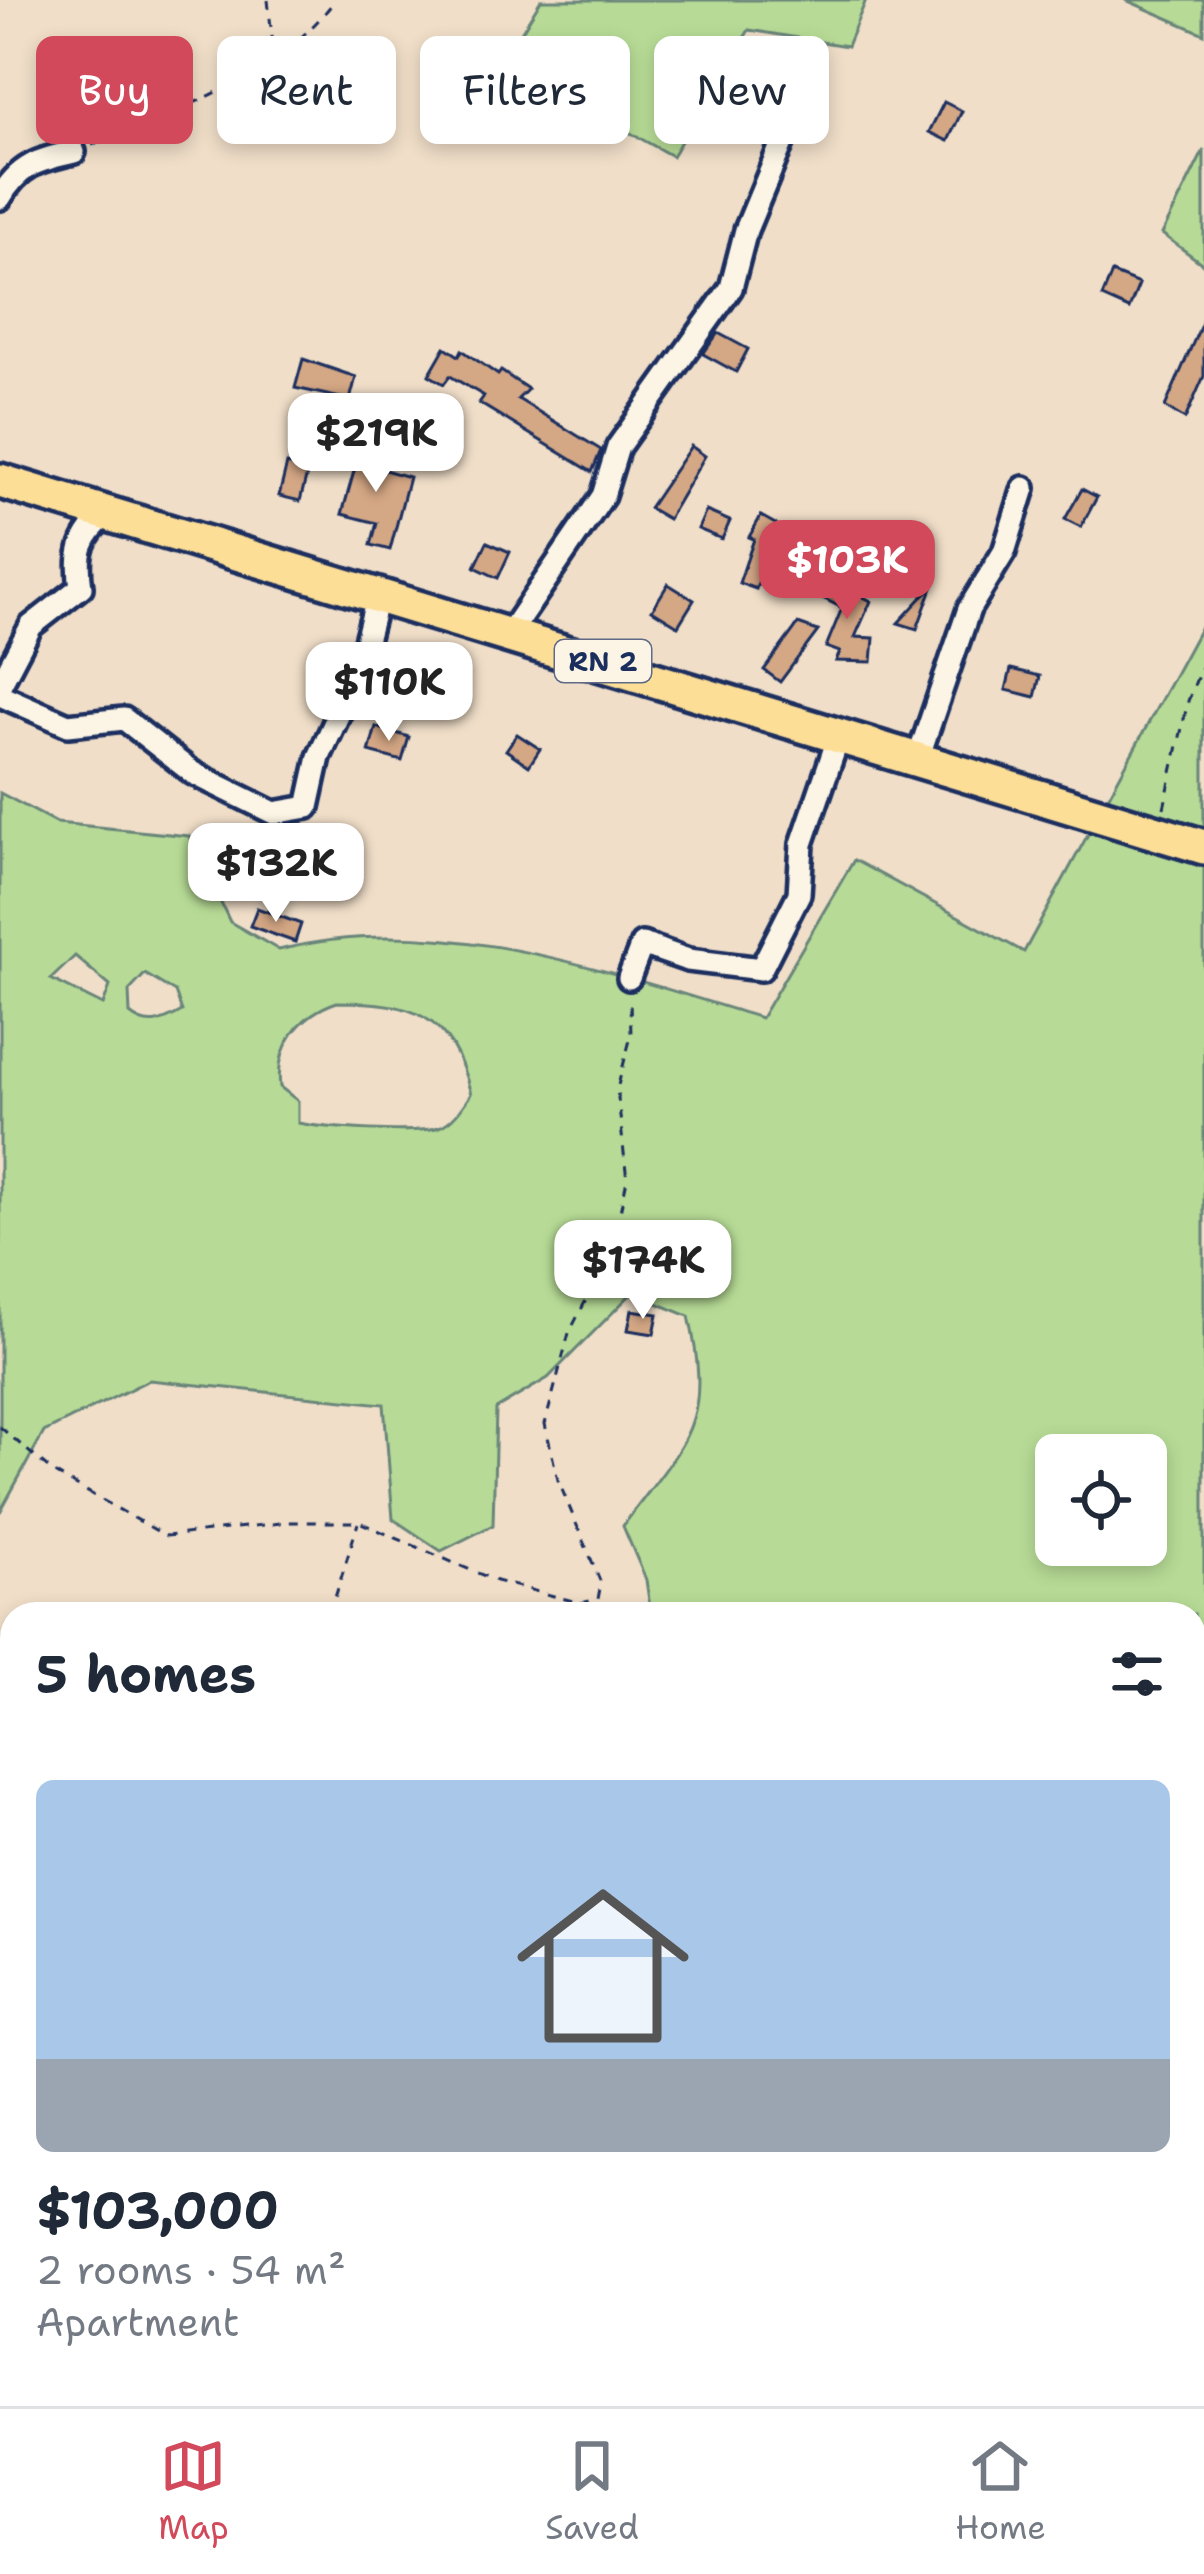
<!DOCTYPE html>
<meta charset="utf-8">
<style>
body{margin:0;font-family:"Shantell Sans",sans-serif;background:#f2f2f3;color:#1f2937;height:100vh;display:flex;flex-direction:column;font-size:45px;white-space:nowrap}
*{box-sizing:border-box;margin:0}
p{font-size:39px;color:#747a83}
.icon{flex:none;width:66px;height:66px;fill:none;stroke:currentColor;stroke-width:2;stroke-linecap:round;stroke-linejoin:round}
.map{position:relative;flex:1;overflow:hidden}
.drawer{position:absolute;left:0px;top:1602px;width:1206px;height:804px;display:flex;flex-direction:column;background:#fff;border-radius:36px 36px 0 0;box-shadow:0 6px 18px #0003}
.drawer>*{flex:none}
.guide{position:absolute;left:36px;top:36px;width:1134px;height:108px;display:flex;gap:24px}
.buttons{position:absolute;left:1035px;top:1434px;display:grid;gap:24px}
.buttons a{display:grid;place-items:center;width:132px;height:132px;border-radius:18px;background:#fff;box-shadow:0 6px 18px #0003;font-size:60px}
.price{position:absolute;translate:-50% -102px;padding:0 27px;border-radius:24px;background:#fff;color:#222;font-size:39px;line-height:78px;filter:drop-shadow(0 3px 6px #0008)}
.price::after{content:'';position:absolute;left:50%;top:72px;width:36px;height:27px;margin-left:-18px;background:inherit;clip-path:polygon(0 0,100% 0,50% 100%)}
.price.current{background:#d1495b;color:#fff}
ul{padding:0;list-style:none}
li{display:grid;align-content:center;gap:24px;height:636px;padding:0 36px}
li span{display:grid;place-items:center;height:372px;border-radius:18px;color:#555}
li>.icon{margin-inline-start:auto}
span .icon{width:216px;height:216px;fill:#fffc;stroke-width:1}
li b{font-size:51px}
h2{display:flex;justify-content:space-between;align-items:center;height:144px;padding:0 36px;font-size:51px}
.tag{padding:0 42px;border-radius:18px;background:#fff;box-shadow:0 6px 18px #0003;font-size:42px;line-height:108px}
.tag.current{background:#d1495b;color:#fff}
.tabs{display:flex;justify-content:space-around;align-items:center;height:168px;border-top:3px solid #e0e1e3;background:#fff;font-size:33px;color:#747a83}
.tabs a{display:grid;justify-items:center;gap:6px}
.tabs .current{color:#d1495b}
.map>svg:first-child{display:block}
.green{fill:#b7db96;stroke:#69857a;stroke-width:3;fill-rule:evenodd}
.building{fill:#d4a785;stroke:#1b2f5e;stroke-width:3}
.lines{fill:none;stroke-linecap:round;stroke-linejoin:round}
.minor-casing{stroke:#1b2f5e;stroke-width:30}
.primary-casing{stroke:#1b2f5e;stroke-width:42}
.path{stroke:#1b2f5e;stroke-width:3;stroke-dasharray:9 9;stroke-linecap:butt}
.minor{stroke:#fcf5e5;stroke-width:21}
.primary{stroke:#fdde96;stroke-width:33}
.labels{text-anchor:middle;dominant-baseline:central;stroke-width:12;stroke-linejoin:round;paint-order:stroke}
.shield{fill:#fcf5e5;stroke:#5e6a86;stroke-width:3}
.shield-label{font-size:27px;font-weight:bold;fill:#1b2f5e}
</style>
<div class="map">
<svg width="1204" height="2406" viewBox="0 0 1204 2406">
<rect width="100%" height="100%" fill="#f0dec8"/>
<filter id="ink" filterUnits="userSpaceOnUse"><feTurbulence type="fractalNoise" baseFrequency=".00833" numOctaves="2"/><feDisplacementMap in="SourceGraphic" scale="24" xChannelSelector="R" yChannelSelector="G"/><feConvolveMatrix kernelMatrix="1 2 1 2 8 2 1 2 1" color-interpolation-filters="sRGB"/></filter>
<g filter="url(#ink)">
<g class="green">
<polygon points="541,0 866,0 847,46 749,30 672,156 503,62"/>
<polygon points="1126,0 1204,0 1204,34"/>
<polygon points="1204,150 1204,265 1162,234"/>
<path d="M1204,621V2406H1009L1011,2394H1194V1614H651L646,1580L623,1526C685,1441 714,1427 689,1316L632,1293L548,1378L496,1409L493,1525L441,1551L393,1519L384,1404L149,1380L44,1432L0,1512V793L57,823L189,836L230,922L279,950C437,909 609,972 761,1018L854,860L1024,952ZM75,956L110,986L103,1005L51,979ZM145,974L175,992L182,1011C163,1022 148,1029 130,1014L129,991ZM337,1002C415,1002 450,1014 471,1094C463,1106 453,1122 439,1127C416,1135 323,1128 298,1123V1101L280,1087C275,1046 299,1015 337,1002ZM1056,1455H1146V1545H1056Z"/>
<polygon points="0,2218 12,2235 12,2394 335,2394 350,2406 0,2406"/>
<polygon points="587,2394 844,2394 843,2406 578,2406"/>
</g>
<g class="building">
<polygon points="944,102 962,111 948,141 929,132"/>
<polygon points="1112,273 1139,284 1129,309 1102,297"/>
<polygon points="1204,318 1204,376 1185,419 1165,407"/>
<polygon points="718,333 748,349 736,372 703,354"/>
<polygon points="445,347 459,356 462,350 498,375 501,371 528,389 518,399 601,450 592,472 479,403 484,396 450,376 444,384 429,375"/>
<polygon points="303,359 356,377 350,400 295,388"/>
<polygon points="414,402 436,410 427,434 405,426"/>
<polygon points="365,432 378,435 371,466 409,477 390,550 371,545 377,523 342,514"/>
<polygon points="691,446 705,456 668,519 649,508"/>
<polygon points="287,464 308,470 300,501 279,496"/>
<polygon points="1082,489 1097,497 1081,527 1065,519"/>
<polygon points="706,511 730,521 722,539 698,529"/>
<polygon points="761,516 779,526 758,565 764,567 756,589 739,583 754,539 749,537"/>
<polygon points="487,542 510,552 498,578 475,567"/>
<polygon points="822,576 871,601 855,637 874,638 872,662 836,661 840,652 826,647 842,608 813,593"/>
<polygon points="668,584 694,600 678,626 652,610"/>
<polygon points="933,585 917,629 898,623"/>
<polygon points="798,624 818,631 780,682 764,670"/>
<polygon points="1011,669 1040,676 1035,697 1006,690"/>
<polygon points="376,727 409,737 402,761 369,752"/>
<polygon points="517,734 540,749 529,766 506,750"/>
<polygon points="257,908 301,924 295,942 250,926"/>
<polygon points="632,1310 658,1314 654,1334 628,1330"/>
</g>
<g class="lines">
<g class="minor-casing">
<g id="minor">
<path d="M0,198C19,165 38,160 74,152"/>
<polyline points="509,634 603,496 618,447 731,288 746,230 782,143"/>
<path d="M0,685L31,626L81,587C76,554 80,536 107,514"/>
<polyline points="0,695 68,725 124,719 193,773 274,813 308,807 319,757 358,672 377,598"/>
<polyline points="918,758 969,609 1004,552 1024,488"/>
<polyline points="629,978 642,944 688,960 761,969 799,894 802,844 839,736"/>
</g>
</g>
<g class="primary-casing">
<polyline id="primary" points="0,481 1204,847"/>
</g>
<g class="path">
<polyline points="268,0 274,55"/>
<path d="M92,145C177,110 279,77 335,0"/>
<polyline points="1164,808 1188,701 1204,660"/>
<polyline points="0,1427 54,1473 166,1536 290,1522 359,1522 496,1581 581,1603 598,1599 601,1583 558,1480 545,1424 569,1333 611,1252 627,1180 617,1089 631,1036 630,1000"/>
<polyline points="330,1614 358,1523"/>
<polyline points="598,1614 598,1601"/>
<polyline points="0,1986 12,1999"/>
<polyline points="1194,2234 1204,2249"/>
<polyline points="464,2406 465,2394"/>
<polyline points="821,2406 823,2394"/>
</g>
<use href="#minor" class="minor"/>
<use href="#primary" class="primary"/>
</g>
</g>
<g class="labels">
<rect class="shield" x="555" y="640" width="96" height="42" rx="9"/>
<g class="shield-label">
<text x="603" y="661">RN 2</text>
</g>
</g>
</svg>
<div class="buttons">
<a><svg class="icon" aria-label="locate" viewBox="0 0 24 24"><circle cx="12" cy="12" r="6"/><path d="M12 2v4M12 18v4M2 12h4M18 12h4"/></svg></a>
</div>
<b class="price" style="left:376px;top:495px">$219K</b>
<b class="price current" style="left:847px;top:622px">$103K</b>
<b class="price" style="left:389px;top:744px">$110K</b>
<b class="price" style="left:276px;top:925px">$132K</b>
<b class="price" style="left:643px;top:1322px">$174K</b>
<div class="guide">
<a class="tag current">Buy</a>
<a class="tag">Rent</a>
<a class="tag">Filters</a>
<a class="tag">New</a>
</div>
<section class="drawer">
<h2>5 homes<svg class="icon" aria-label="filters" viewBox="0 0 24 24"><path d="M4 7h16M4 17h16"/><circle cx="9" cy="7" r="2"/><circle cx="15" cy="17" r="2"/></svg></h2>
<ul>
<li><span style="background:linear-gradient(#a9c7e8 75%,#9aa5b1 0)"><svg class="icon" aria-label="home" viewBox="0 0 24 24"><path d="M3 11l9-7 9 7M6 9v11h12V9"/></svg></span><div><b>$103,000</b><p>2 rooms · 54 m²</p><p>Apartment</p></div></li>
</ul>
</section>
</div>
<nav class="tabs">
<a class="current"><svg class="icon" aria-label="map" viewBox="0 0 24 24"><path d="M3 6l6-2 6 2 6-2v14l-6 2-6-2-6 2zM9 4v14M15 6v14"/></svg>Map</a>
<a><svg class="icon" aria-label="saved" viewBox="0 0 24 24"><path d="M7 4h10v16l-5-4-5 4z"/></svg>Saved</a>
<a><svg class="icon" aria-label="home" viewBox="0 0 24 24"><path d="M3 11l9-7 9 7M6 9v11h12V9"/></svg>Home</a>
</nav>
